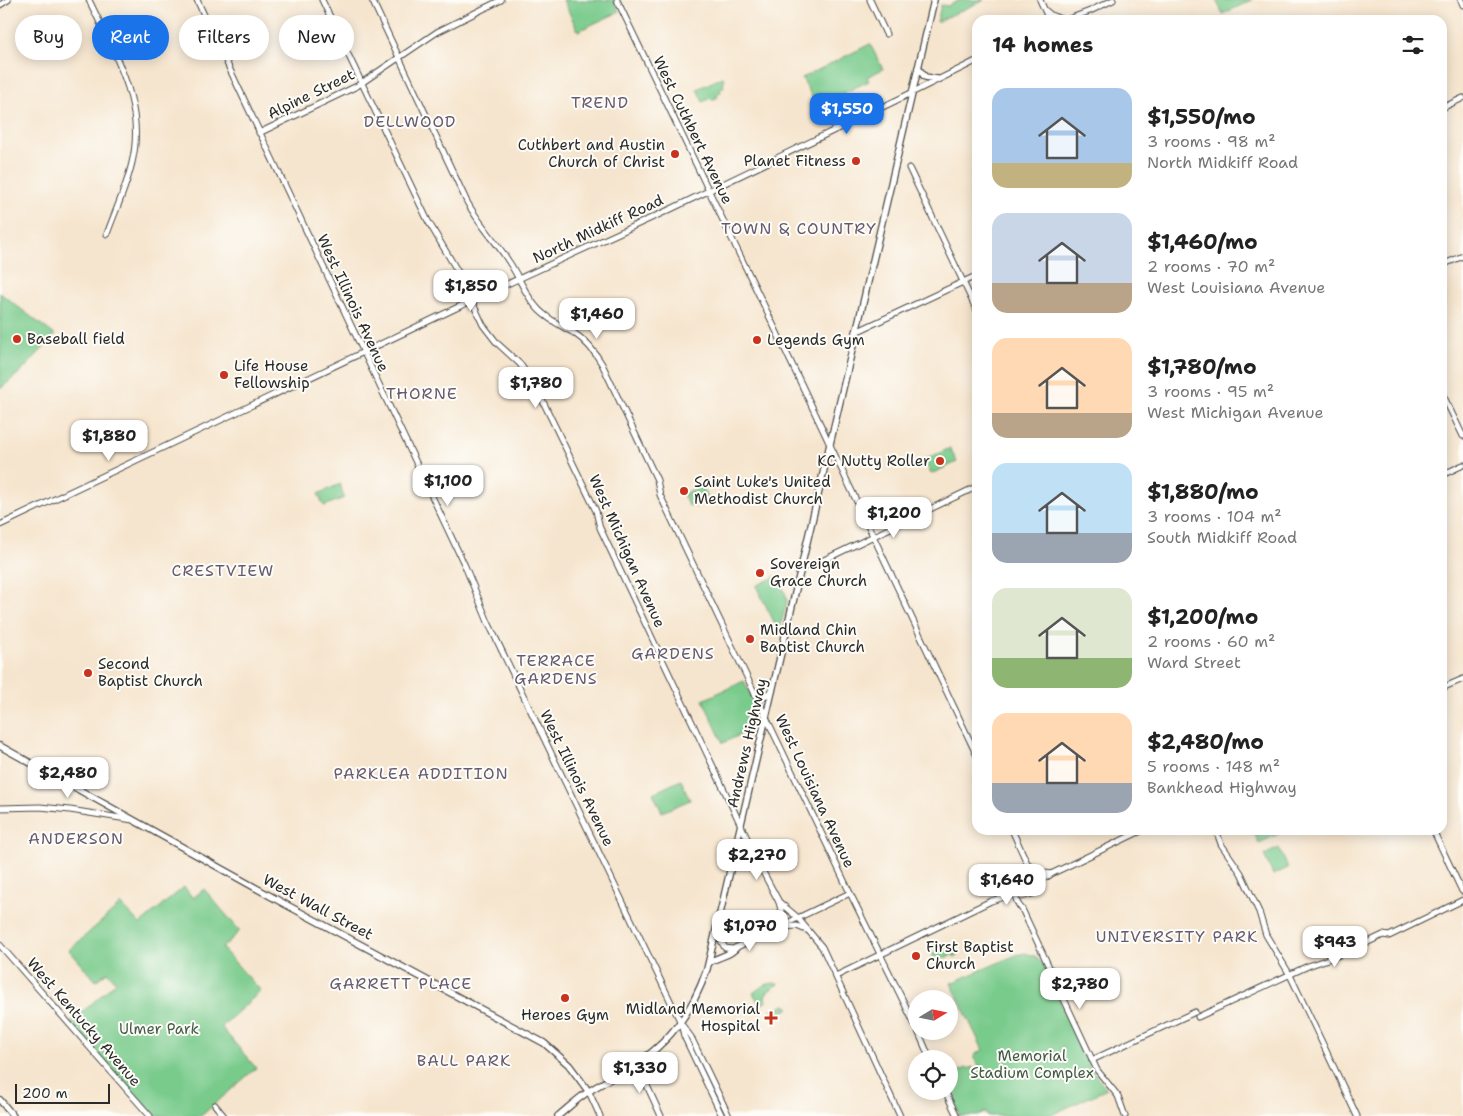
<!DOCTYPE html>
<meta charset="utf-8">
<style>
body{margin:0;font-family:"Shantell Sans",sans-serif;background:#f6f6f6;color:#222;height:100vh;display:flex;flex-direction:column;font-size:19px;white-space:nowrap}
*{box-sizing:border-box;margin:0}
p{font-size:16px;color:#767676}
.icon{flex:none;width:28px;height:28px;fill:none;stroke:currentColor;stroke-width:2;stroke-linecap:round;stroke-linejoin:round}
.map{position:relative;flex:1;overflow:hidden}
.panel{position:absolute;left:972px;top:15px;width:475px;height:820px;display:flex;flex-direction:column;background:#fff;border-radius:15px;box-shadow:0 2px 12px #0003}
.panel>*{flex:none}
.hud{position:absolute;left:15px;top:15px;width:475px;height:45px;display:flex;gap:10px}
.needle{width:32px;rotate:80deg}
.tools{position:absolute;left:908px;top:990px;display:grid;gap:10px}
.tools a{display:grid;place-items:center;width:50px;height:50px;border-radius:50%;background:#fff;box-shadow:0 2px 12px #0003;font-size:25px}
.scale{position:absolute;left:15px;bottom:12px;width:95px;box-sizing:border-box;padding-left:5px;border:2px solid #2b2b2b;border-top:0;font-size:14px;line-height:18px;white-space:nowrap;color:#2b2b2b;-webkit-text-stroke:4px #fdfcf7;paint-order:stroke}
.price{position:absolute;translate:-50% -42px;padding:0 11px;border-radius:10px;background:#fff;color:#222;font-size:16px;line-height:32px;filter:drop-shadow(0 1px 2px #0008)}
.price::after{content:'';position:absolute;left:50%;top:30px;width:15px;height:11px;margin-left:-8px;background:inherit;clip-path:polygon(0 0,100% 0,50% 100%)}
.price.active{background:#1a73e8;color:#fff}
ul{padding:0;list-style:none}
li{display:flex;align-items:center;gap:15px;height:125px;padding:0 20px}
li span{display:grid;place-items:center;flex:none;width:140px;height:100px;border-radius:15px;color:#555}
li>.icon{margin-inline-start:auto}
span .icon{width:60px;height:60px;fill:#fffc;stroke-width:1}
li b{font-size:21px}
h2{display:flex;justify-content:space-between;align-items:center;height:60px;padding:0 20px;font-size:21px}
.pill{padding:0 18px;border-radius:22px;background:#fff;box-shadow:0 2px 12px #0003;font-size:18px;line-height:45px}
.pill.active{background:#1a73e8;color:#fff}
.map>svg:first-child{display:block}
.green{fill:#79cb8c;stroke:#527b5c}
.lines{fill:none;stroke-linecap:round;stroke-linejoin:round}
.secondary-casing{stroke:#494743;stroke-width:7}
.primary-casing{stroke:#494743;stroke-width:8}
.secondary{stroke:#fff;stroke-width:5}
.primary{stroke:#fff;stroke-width:5.5}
.poi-dot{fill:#c8321e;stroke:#fdfcf7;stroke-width:2}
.labels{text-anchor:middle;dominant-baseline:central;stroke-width:4;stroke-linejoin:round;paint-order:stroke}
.street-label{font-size:15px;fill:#2b2b2b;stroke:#fdfcf7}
.poi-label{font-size:15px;fill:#2b2b2b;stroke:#fdfcf7;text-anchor:start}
.park-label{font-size:15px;fill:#425b48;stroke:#fdfcf7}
.neighbourhood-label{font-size:16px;letter-spacing:1px;fill:#655a70;stroke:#fdfcf7}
</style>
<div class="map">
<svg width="1463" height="1116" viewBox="0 0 1463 1116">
<rect width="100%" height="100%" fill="#fdfcf7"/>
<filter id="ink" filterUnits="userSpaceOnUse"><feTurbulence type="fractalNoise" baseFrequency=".02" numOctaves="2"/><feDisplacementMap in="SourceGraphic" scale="10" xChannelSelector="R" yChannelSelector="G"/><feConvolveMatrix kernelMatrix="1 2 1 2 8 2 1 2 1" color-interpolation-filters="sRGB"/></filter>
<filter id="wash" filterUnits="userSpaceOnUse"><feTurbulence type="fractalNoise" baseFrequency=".0096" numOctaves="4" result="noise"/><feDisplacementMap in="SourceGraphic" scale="20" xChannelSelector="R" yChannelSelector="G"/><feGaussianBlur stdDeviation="1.12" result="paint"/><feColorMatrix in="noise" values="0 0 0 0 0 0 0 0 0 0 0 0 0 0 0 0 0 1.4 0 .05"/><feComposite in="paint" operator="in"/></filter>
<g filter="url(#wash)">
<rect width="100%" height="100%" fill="#f6e5ce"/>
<g class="green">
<polygon points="563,0 614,0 619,12 578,31"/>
<polygon points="960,0 984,0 937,22 941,5 948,6"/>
<polygon points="1216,0 1252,0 1223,14"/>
<polygon points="870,44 883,69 867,77 869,81 831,99 812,97 802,78"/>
<polygon points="723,77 725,82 723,84 724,87 720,89 721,92 717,94 718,97 712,100 710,98 703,102 697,89"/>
<polygon points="0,293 55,335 24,369 0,389"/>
<polygon points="950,448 957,462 931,474 924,460"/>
<polygon points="340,484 344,498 324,506 318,494"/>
<polygon points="702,486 709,500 695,507 693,504 689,506 683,494"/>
<polygon points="777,576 786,595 787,602 779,632 756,586"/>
<polygon points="744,681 758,709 756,727 723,743 703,700"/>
<polygon points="681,780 690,800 662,812 653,793"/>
<polygon points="1252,830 1283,830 1283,832 1259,843"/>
<polygon points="1279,848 1288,868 1273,875 1264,855"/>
<polygon points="184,887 193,898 204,889 240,931 222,948 261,991 222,1026 223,1029 256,1068 201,1116 151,1116 70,1023 116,982 107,972 96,981 69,950 121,904 140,924"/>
<polygon points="952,944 958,955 954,957 953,954 936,962 932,954"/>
<polygon points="1025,953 1035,956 1043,964 1092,1070 1107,1089 1049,1116 988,1116 986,1112 978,1116 960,1116 949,1091 949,1080 954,1078 957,1072 967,1068 968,1069 973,1067 975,1070 980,1068 974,1057 977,1053 983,1050 951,983 1016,955"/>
<polygon points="773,983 779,984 768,991 765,996 767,1001 760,1005 753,993 764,985"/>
<polygon points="786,1005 790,1008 783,1012 784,1014 775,1018 771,1009 778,1008"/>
</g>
</g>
<g filter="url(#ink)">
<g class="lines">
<g class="secondary-casing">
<g id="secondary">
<path d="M89,0C112,49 145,102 133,158C128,184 116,209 107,234"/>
<polyline points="197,0 465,566 488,622 681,1023 684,1036 722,1116"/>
<polyline points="322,0 428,221 458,272 483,325 497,343 520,364 536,387 596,511 600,528 764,874 779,902 797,917 822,947 900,1116"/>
<path d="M372,0L467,202C479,224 496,241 509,262C520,278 525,296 539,310C550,321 562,326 574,333C586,341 595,352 602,364L657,480L660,495L850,893L916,1027"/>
<polyline points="617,0 771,320 978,758"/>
<polyline points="870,0 886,34"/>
<polyline points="1040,0 1049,20"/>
<polyline points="1461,0 1463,5"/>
<polyline points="0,5 8,0"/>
<polyline points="1046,11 1051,15 1063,20"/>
<polyline points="1066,20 1090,11 1113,0"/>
<polyline points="1442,108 1463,98"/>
<polyline points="259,133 357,86 437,32 501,0"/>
<polyline points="909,168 978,313"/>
<polyline points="1442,265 1463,256"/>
<polyline points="856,332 978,275"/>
<polyline points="1442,393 1463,436"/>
<polyline points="1442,475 1463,465"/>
<polyline points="0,525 492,291 671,209 895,101 978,60"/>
<polyline points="802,567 811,566 828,558 978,486"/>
<polyline points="1442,688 1463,679"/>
<polyline points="0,808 40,807 70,810 133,820"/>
<polyline points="1012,830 1027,863 1031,866 1031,876"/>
<polyline points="1216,830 1221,844 1241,873 1259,912 1266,935 1290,975 1357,1116"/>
<polyline points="1433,830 1462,891"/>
<path d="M1022,875H1029L1034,877L1037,884L1032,894L1022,897L1015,894C1012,886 1015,879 1022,875Z"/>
<polyline points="1034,877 1045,873 1051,874"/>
<path d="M1037,884C1040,878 1047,879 1051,874L1143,830"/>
<path d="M1016,894C1015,900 1017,904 1022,909L1097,1070L1118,1096L1125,1116"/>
<polyline points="1002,897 1014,887"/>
<path d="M777,926C785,918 781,912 779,902"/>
<polyline points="783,927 797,926 806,930"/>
<polyline points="716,932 725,948 733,949 850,893"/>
<polyline points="0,945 150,1116"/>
<polyline points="836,976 991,901 1015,894"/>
<polyline points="1198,1017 1308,966 1345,953 1383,935 1389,936 1463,900"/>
<polyline points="682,1025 691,1037 729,1116"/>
<polyline points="918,1031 930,1059"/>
<polyline points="1092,1060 1195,1012"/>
<polyline points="637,1064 661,1116"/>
<polyline points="945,1091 957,1116"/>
<polyline points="589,1092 600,1116"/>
<polyline points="215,1105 224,1116"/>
</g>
</g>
<g class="primary-casing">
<g id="primary">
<polyline points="918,68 925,77 937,79"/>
<polyline points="755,694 763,697 772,691"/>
<polyline points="0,746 283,903 544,1043 569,1065 589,1092"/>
<path d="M709,963C717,956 729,957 736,948"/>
<polyline points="0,1100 13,1116"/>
<path d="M558,1116C568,1108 577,1099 588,1092C601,1083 617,1076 631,1067C669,1044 693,1011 707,969L934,0"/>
</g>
</g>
<use href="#secondary" class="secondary"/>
<use href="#primary" class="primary"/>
</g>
</g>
<g class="poi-dot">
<circle cx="675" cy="154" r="5"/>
<circle cx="856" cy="161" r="5"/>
<circle cx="17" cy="339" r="5"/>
<circle cx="757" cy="340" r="5"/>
<circle cx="224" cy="375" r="5"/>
<circle cx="940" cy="461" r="5"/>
<circle cx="684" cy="491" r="5"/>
<circle cx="760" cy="573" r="5"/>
<circle cx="750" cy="639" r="5"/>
<circle cx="88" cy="673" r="5"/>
<circle cx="916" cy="956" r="5"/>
<circle cx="565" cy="998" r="5"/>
<path d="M768.5 1010.5h5v5h5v5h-5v5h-5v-5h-5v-5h5z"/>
</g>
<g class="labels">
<g class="street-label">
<text transform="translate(311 94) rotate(-26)">Alpine Street</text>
<text transform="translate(693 130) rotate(64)">West Cuthbert Avenue</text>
<text transform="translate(598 229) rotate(-25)">North Midkiff Road</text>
<text transform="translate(353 303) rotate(65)">West Illinois Avenue</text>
<text transform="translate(627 551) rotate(66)">West Michigan Avenue</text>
<text transform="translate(747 743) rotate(-77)">Andrews Highway</text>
<text transform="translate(577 778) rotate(64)">West Illinois Avenue</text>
<text transform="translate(815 791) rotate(65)">West Louisiana Avenue</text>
<text transform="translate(318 907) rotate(28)">West Wall Street</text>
<text transform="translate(84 1022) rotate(49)">West Kentucky Avenue</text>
</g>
<g class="poi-label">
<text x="665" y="145" text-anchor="end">Cuthbert and Austin<tspan x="665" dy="17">Church of Christ</tspan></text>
<text x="846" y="161" text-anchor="end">Planet Fitness</text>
<text x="27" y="339">Baseball field</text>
<text x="767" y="340">Legends Gym</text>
<text x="234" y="366">Life House<tspan x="234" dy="17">Fellowship</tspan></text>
<text x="930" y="461" text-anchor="end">KC Nutty Roller</text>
<text x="694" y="482">Saint Luke's United<tspan x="694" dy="17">Methodist Church</tspan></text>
<text x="770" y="564">Sovereign<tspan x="770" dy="17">Grace Church</tspan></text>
<text x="760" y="630">Midland Chin<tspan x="760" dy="17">Baptist Church</tspan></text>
<text x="98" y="664">Second<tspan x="98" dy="17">Baptist Church</tspan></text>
<text x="926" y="947">First Baptist<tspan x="926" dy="17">Church</tspan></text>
<text x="760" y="1009" text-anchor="end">Midland Memorial<tspan x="760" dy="17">Hospital</tspan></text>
<text x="565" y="1015" text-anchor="middle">Heroes Gym</text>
</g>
<g class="park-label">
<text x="159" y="1029">Ulmer Park</text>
<text x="1032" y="1056">Memorial<tspan x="1032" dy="17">Stadium Complex</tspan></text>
</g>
<g class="neighbourhood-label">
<text x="600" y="102">TREND</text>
<text x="410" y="121">DELLWOOD</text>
<text x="799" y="228">TOWN &amp; COUNTRY</text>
<text x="422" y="393">THORNE</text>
<text x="223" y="570">CRESTVIEW</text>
<text x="673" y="653">GARDENS</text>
<text x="556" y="660">TERRACE<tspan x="556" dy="18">GARDENS</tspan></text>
<text x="421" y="773">PARKLEA ADDITION</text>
<text x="76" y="838">ANDERSON</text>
<text x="1177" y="936">UNIVERSITY PARK</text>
<text x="401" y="983">GARRETT PLACE</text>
<text x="464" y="1060">BALL PARK</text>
</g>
</g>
</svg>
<div class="tools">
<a><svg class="needle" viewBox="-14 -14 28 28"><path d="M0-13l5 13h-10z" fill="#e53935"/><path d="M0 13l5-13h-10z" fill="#767676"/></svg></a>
<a><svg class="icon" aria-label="locate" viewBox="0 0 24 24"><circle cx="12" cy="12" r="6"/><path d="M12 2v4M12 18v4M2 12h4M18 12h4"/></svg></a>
</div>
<div class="scale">200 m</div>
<b class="price active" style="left:847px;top:135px">$1,550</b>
<b class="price" style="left:471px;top:312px">$1,850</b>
<b class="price" style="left:597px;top:340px">$1,460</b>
<b class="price" style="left:536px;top:409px">$1,780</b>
<b class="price" style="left:109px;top:462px">$1,880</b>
<b class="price" style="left:448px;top:507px">$1,100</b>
<b class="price" style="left:894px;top:539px">$1,200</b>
<b class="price" style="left:68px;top:799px">$2,480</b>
<b class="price" style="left:757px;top:881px">$2,270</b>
<b class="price" style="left:1007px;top:906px">$1,640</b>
<b class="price" style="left:750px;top:952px">$1,070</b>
<b class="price" style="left:1335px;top:968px">$943</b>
<b class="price" style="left:1080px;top:1010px">$2,780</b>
<b class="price" style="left:640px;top:1094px">$1,330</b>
<div class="hud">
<a class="pill">Buy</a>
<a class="pill active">Rent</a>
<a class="pill">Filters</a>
<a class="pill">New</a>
</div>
<section class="panel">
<h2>14 homes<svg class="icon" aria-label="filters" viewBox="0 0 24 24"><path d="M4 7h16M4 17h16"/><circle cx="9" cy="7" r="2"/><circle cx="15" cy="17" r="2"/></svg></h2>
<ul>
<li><span style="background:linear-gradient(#a9c7e8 75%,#c2b280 0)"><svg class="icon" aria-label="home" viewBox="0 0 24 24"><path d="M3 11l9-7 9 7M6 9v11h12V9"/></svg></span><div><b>$1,550/mo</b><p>3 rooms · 98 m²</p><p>North Midkiff Road</p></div></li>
<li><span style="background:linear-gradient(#c9d6e8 70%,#b9a48a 0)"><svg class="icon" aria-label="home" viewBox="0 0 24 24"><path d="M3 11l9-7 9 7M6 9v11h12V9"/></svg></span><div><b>$1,460/mo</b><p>2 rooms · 70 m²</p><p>West Louisiana Avenue</p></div></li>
<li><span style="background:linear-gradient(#ffd9b3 75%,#b9a48a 0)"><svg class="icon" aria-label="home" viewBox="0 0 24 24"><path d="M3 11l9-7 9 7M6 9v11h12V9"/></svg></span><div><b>$1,780/mo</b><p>3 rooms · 95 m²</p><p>West Michigan Avenue</p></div></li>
<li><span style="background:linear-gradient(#bfe0f5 70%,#9aa5b1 0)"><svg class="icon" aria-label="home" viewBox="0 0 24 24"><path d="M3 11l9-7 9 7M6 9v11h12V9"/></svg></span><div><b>$1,880/mo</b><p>3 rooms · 104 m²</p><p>South Midkiff Road</p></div></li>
<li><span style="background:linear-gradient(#dfe7d0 70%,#8fb573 0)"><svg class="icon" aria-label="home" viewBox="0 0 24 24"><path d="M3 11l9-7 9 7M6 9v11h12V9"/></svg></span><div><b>$1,200/mo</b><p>2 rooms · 60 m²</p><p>Ward Street</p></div></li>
<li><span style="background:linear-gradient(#ffd9b3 70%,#9aa5b1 0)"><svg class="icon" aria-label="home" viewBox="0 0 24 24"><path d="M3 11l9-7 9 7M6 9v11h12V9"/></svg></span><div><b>$2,480/mo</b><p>5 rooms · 148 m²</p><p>Bankhead Highway</p></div></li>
</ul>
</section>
</div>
